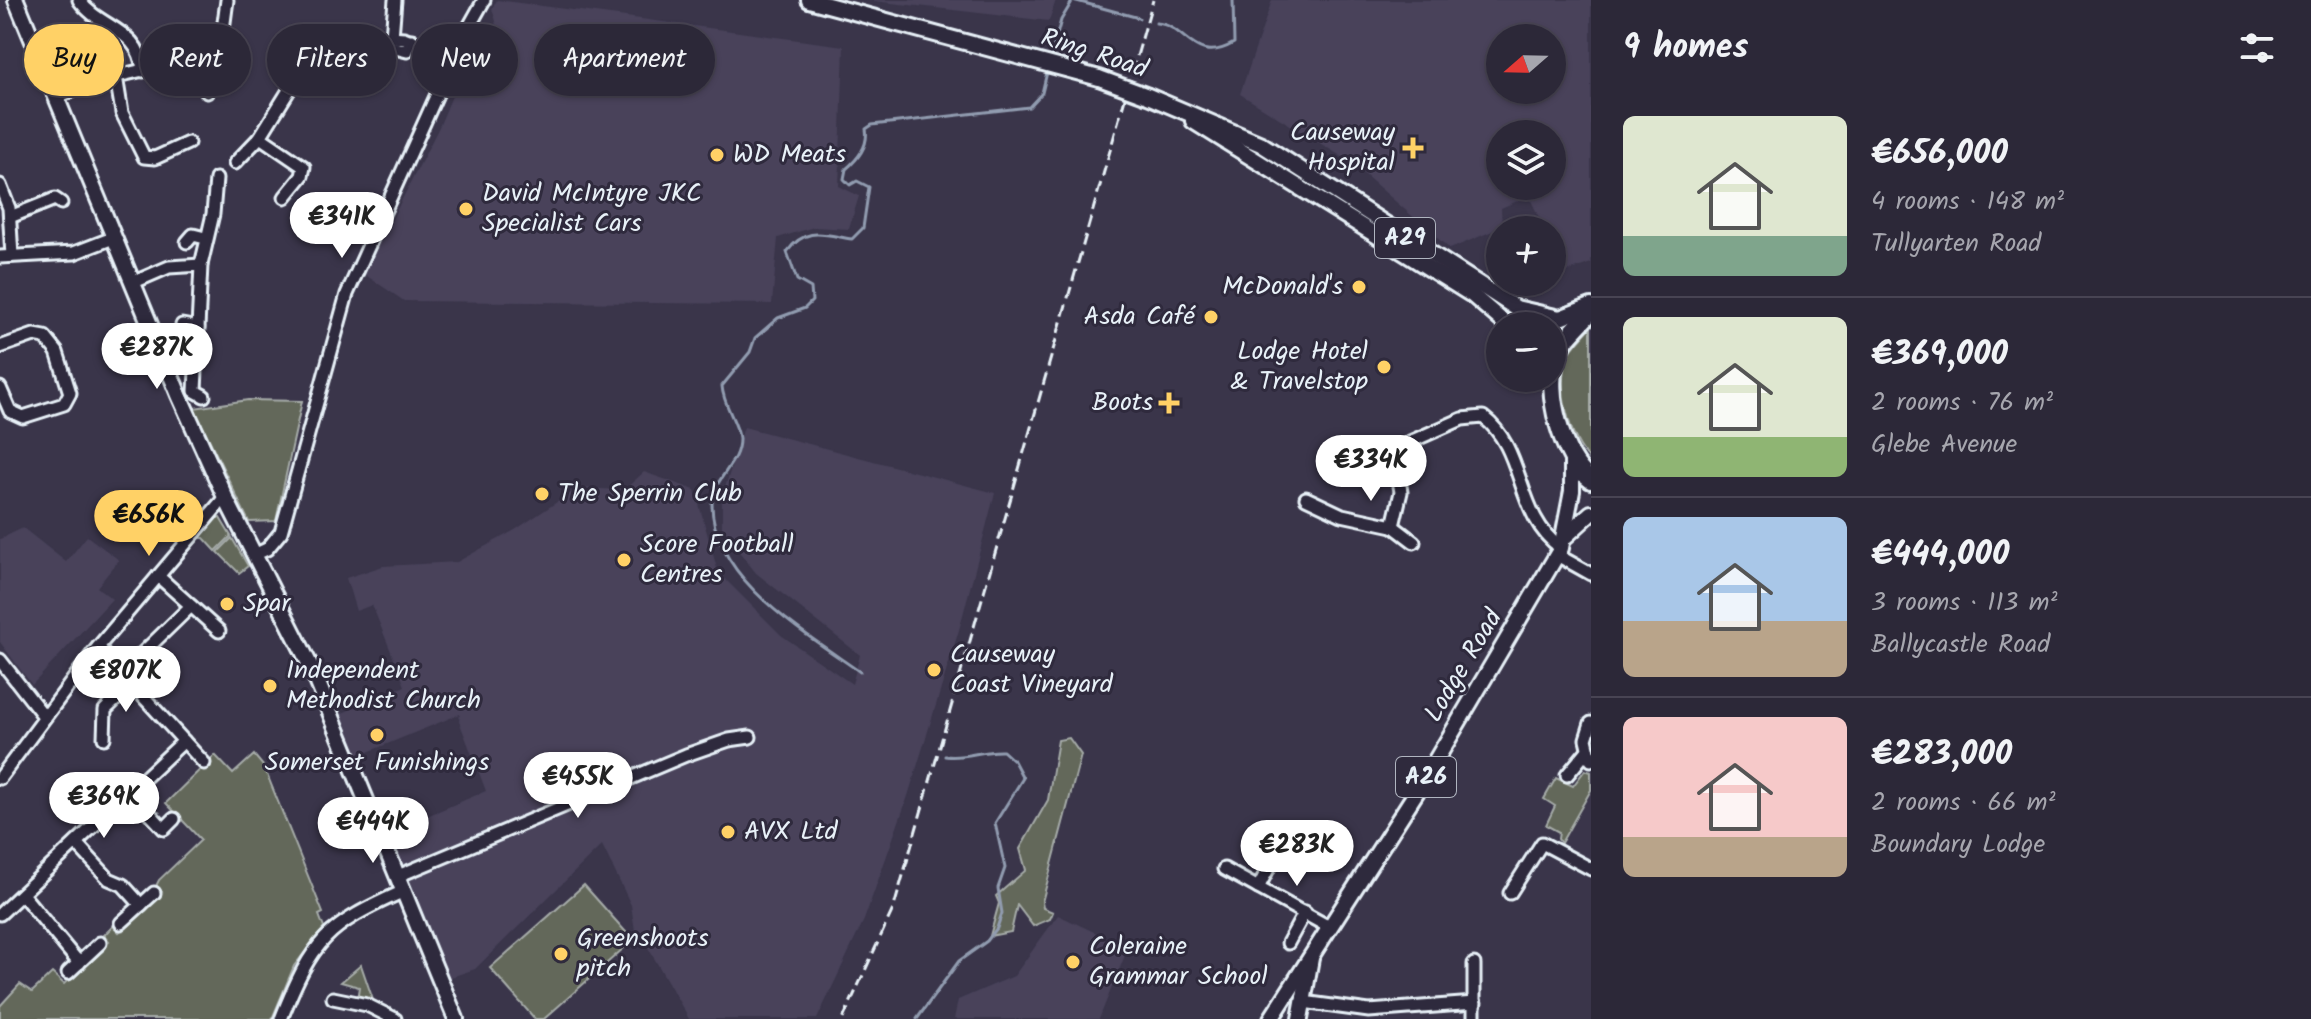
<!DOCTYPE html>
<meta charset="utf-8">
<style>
body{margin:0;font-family:Kalam,sans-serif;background:#383443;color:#f1f3f6;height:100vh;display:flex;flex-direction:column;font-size:30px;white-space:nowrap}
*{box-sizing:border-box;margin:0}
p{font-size:26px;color:#a6a6ae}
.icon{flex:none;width:44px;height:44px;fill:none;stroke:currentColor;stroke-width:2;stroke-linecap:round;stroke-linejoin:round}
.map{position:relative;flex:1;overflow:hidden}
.sheet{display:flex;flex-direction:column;background:#2c2838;width:720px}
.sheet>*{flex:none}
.hud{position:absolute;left:24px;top:24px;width:760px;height:72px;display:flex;gap:16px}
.needle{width:52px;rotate:250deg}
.buttons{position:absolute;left:1486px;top:24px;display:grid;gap:16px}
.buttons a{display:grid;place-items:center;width:80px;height:80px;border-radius:50%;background:#2c2838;box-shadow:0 2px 6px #0004,0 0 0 2px #484453;font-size:40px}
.price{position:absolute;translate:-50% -68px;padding:0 18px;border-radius:28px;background:#fff;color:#222;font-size:26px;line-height:52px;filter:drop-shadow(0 2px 4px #0008)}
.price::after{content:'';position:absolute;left:50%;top:48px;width:24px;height:18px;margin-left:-12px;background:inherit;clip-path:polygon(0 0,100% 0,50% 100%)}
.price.current{background:#ffd166;color:#111}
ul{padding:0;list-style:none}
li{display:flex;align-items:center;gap:24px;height:200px;padding:0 32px}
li+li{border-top:2px solid #484453}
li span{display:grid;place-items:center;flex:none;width:224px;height:160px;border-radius:12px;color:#555}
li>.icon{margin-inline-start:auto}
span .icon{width:96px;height:96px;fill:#fffc;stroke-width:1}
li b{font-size:34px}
h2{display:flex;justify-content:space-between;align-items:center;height:96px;padding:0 32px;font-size:34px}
.pill{padding:0 28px;border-radius:36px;background:#2c2838;box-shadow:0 2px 6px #0004,0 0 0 2px #484453;font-size:28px;line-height:72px}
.pill.current{background:#ffd166;color:#111}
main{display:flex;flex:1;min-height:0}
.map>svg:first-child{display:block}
.built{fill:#48425a;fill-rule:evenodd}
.green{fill:#64685a;stroke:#a6aca9;stroke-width:2}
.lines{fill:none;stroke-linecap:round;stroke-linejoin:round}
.stream{stroke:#919cb0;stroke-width:3}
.minor-casing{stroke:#e8f1f8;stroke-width:17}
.major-casing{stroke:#e8f1f8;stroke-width:20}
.highway-casing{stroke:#e8f1f8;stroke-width:22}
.minor{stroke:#2f2a3d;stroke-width:11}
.major{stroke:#2f2a3d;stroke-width:14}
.highway{stroke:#2f2a3d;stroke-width:16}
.rail{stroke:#e8f1f8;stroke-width:3;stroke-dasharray:12 6;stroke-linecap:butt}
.major-bridge-casing{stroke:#e8f1f8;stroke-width:20;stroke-linecap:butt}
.major-bridge{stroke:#2f2a3d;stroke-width:14}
.poi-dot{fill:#ffd166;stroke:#2f2a3d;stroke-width:3}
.labels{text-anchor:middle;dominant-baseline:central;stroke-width:6;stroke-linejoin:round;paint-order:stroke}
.shield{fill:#2f2a3d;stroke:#b0b5c0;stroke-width:2}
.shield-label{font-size:24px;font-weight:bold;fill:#e8f1f8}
.street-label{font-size:26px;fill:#e8f1f8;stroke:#2f2a3d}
.poi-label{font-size:26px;fill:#e8f1f8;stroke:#2f2a3d;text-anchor:start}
</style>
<main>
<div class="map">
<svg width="1591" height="1019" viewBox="0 0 1591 1019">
<rect width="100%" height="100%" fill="#3a354a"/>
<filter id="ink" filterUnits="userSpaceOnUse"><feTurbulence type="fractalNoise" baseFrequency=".0125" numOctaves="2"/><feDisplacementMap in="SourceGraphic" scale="16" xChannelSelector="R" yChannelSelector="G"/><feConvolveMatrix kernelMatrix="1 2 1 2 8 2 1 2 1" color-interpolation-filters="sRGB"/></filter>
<g filter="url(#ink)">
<g class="built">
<polygon points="497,0 844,46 839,186 859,196 849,229 814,227 778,238 772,304 404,301 364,274 439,127 474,44 493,32 496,21 492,9"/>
<polygon points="865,0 1056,0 1049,21"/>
<path d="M1272,0H1591V263L1564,273L1552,246V230H1545L1529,196L1501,208L1502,227L1450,249L1349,161L1240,94ZM1500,38H1552V90H1500ZM1500,134H1552V186H1500Z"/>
<polygon points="744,427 995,493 959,630 908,796 864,920 817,1019 689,1019 642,937 636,937 631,905 602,845 475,969 448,978 389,832 486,791 459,721 460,714 358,756 340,714 405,686 372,605 356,611 346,578 383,566 457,562 515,530 578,488 624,490 644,472 695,490 718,572 781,635 852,684 860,655 756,573 722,530 722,497"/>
<polygon points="23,528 66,562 87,536 119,560 97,587 112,599 32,685 0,642 0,539"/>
<polygon points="1058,915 1128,948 1099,1019 954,1019 958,1000 1014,976"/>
</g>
<g class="green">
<path d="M1591,327V461C1569,438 1556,388 1567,358C1571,347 1584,336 1591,327Z"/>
<polygon points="248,400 302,401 276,521 249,522 194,408"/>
<polygon points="216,518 220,518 231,536 216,551 204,538 196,538"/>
<polygon points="232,538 248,566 239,573 218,552"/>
<polygon points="1069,738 1081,755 1042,902 1043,908 1053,912 1050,919 1033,926 1017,905 1011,932 990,936 999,903 996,896 1026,870 1020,849 1048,800 1058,740"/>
<polygon points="215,755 233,774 254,755 264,767 323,913 319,915 324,928 294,966 272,1019 0,1019 0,1006 20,984 32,992 52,973 64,984 109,941 104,935 113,926 119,932 162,892 156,886 159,880 201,840 166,803"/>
<polygon points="1585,770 1591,772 1591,790 1561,843 1558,839 1559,832 1546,825 1555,806 1544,799 1556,778 1573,786"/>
<polygon points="584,885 633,940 544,1019 535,1019 490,968"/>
<polygon points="361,965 374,1003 357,1000 359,987 341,982"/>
</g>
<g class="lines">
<g class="stream">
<path d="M1156,23C1187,25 1193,67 1234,43L1233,0"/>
<polyline points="1050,60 1061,20 1073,0 1139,18"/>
<path d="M860,672C805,633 712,579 712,504C712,478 740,465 739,438C738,423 723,405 722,386L750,352L755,338L778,318L805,308L812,301L811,288L797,280L787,252C806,225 825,235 852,239L863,228L869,187L857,181L850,185L844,179L846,169C858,159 869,146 866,129L872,125L1029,107L1042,93L1048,68"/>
<path d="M917,1019L959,961L987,941L997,928L1002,913L998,888L1005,868L995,823L1023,778L1014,761L1003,751C982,750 965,759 945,756"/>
</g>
<g class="minor-casing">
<g id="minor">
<path d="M79,0C99,29 140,28 143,71"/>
<polyline points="392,37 395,0"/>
<polyline points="348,43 354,53 391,47 407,51 412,40"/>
<polyline points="188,58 204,81 207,92"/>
<polyline points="116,76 122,113 144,157 155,158 188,143"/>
<polyline points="56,98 88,83 177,62 207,49 223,30 227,0"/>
<polyline points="260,137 304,167 302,176 285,197"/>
<polyline points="235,163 260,137 291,87 319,58 348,43 377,36 404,38 454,58"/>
<polyline points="0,185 9,208 12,256"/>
<polyline points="10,217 55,199 61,203"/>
<polyline points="187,242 193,235 205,238"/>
<polyline points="0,257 74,253 113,238"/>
<polyline points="201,265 213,214 216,179"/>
<polyline points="132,283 169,267 201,265 195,391 204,396"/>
<polyline points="182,325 198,328"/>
<polyline points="0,347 34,335 45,337 57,352 70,393 64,404 23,417 10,411 0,388"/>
<polyline points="1306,498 1342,515 1393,526 1414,542"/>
<path d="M1393,526L1401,492L1394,449L1462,419L1483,417C1526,449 1515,516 1561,548"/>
<polyline points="256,554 267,549 281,532 347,294 461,41 484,0"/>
<polyline points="1557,555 1591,574"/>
<polyline points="158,576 219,631"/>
<polyline points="98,647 204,763"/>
<polyline points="0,660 43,715"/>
<polyline points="122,673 191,606"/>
<polyline points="1591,723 1586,739 1591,760"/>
<polyline points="104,738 105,710 132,684"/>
<polyline points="1567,775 1587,751"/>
<polyline points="0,778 93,653 225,497"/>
<polyline points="130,792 164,829 174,819"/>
<polyline points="76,843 109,879 123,885 141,905"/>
<polyline points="1224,869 1329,927"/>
<polyline points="398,876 686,755 729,740 750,737"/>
<polyline points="1258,888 1277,852"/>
<polyline points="1510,893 1542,843 1591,869"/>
<polyline points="22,894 79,963"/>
<polyline points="0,914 184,741"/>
<polyline points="121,923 154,893"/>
<polyline points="1288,943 1305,912"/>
<polyline points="68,973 100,943"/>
<polyline points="333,998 367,1005 395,1019"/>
<polyline points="1303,1002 1369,1011 1475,1003"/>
<path d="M281,1019C313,939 326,926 404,891"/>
<polyline points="1474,1019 1474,964"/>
</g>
</g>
<g class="major-casing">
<g id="major">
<polyline points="16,0 179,395 225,497 313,671 456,1019"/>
<polyline points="809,0 1099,78"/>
<polyline points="1148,96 1261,144 1516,308 1560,318 1591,306"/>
<polyline points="1193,121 1472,295 1508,326"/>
<polyline points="1566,536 1591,513"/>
<polyline points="1271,1019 1426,777 1561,548 1572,491 1572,458"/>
<polyline points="1300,1019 1311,958"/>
</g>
</g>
<g class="highway-casing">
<path id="highway" d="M1591,312C1578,326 1563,339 1556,357C1544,391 1562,459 1591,480"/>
</g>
<use href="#minor" class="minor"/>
<use href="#major" class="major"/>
<use href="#highway" class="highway"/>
<polyline class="rail" points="843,1019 894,907 1153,0"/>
<g class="major-bridge-casing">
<polyline id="major-bridge" points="1099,78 1148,96"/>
</g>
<use href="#major-bridge" class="major-bridge"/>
</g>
</g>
<g class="poi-dot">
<path d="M1409 136h8v8h8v8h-8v8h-8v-8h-8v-8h8z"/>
<circle cx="717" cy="155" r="8"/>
<circle cx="466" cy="209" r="8"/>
<circle cx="1359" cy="287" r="8"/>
<circle cx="1211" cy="317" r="8"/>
<circle cx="1384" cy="367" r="8"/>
<path d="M1165 391h8v8h8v8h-8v8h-8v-8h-8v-8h8z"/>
<circle cx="542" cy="494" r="8"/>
<circle cx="624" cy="560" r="8"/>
<circle cx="227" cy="604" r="8"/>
<circle cx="934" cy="670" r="8"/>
<circle cx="270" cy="686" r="8"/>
<circle cx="377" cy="735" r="8"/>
<circle cx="728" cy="832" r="8"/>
<circle cx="561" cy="954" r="8"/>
<circle cx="1073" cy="962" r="8"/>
</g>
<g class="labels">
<g class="shield">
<rect x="1375" y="218" width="60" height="40" rx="6"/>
<rect x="1396" y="757" width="60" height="40" rx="6"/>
</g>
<g class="shield-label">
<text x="1405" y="238">A29</text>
<text x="1426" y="777">A26</text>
</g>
<g class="street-label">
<text transform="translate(1094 54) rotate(18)">Ring Road</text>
<text transform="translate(1464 666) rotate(-59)">Lodge Road</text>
</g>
<g class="poi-label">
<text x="1395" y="133" text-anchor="end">Causeway<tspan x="1395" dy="30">Hospital</tspan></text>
<text x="733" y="155">WD Meats</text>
<text x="482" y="194">David McIntyre JKC<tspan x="482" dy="30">Specialist Cars</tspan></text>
<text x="1343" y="287" text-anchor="end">McDonald's</text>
<text x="1195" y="317" text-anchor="end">Asda Café</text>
<text x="1368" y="352" text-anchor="end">Lodge Hotel<tspan x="1368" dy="30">&amp; Travelstop</tspan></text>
<text x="1153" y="403" text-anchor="end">Boots</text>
<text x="558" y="494">The Sperrin Club</text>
<text x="640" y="545">Score Football<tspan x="640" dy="30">Centres</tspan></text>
<text x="243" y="604">Spar</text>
<text x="950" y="655">Causeway<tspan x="950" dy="30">Coast Vineyard</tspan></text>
<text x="286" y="671">Independent<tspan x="286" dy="30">Methodist Church</tspan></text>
<text x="377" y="763" text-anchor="middle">Somerset Funishings</text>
<text x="744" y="832">AVX Ltd</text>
<text x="577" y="939">Greenshoots<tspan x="577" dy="30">pitch</tspan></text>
<text x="1089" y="947">Coleraine<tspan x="1089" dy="30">Grammar School</tspan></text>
</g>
</g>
</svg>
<div class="buttons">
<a><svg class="needle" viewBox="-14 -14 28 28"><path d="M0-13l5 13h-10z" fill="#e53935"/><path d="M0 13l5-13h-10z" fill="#a6a6ae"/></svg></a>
<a><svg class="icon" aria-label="layers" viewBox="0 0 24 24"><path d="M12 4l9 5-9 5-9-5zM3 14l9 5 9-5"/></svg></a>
<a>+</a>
<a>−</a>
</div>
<b class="price" style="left:342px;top:260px">€341K</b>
<b class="price" style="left:157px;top:391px">€287K</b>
<b class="price" style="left:1371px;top:503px">€334K</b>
<b class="price current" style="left:149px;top:558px">€656K</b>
<b class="price" style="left:126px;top:714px">€807K</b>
<b class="price" style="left:578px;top:820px">€455K</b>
<b class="price" style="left:104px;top:840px">€369K</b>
<b class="price" style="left:373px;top:865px">€444K</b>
<b class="price" style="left:1297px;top:888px">€283K</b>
<div class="hud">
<a class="pill current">Buy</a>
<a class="pill">Rent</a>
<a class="pill">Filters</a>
<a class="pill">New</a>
<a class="pill">Apartment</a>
</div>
</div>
<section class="sheet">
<h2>9 homes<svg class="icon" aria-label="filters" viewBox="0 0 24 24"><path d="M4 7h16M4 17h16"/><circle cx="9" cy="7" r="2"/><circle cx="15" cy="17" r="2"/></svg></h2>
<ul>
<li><span style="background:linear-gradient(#dfe7d0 75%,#7fa58c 0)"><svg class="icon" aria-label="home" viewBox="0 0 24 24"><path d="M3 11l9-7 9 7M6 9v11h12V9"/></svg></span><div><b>€656,000</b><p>4 rooms · 148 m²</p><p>Tullyarten Road</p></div></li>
<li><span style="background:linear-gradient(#dfe7d0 75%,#8fb573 0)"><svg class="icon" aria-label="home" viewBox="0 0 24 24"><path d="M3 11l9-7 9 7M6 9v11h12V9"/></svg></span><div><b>€369,000</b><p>2 rooms · 76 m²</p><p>Glebe Avenue</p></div></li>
<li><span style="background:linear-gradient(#a9c7e8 65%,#b9a48a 0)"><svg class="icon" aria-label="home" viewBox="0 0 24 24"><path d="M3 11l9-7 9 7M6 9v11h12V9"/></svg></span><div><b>€444,000</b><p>3 rooms · 113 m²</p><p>Ballycastle Road</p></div></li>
<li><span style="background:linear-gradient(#f6c9c9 75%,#b9a48a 0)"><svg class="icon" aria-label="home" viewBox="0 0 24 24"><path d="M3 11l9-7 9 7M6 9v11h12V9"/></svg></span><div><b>€283,000</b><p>2 rooms · 66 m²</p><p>Boundary Lodge</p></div></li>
</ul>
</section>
</main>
